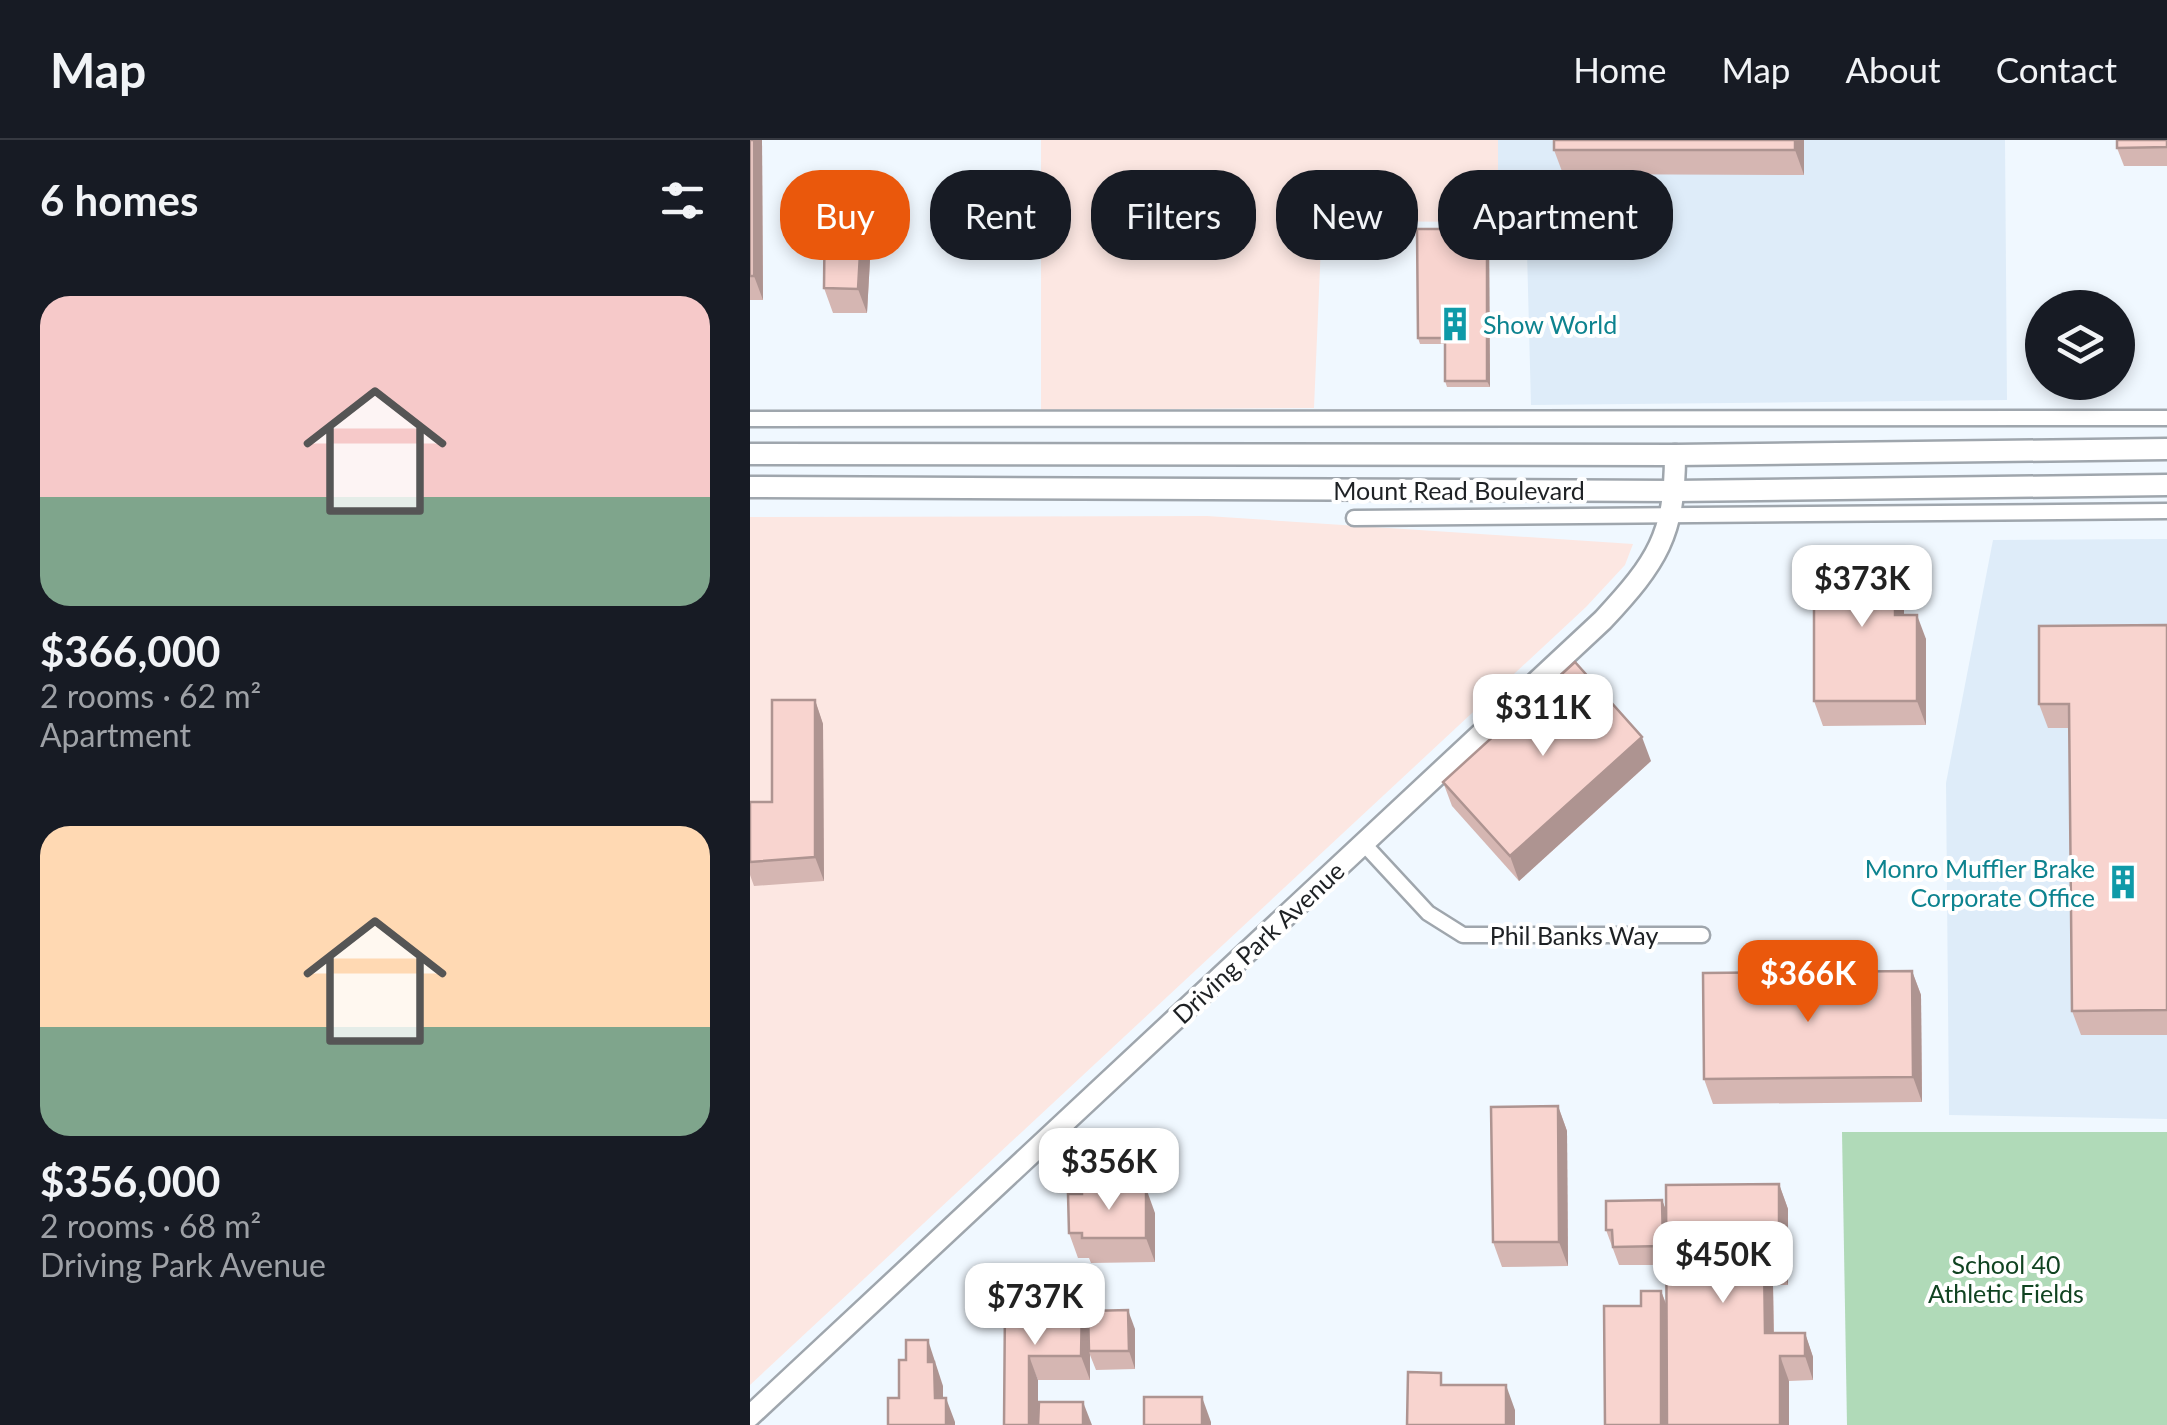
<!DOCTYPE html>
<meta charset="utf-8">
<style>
body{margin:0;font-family:Lato,sans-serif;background:#20242c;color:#f1f3f6;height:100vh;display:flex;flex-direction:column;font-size:38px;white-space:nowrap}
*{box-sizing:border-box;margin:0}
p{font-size:32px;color:#9ea1a6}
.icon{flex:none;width:55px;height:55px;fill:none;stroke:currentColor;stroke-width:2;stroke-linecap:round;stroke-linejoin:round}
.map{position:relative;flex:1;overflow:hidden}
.drawer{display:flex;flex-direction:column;background:#171b24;width:750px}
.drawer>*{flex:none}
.guide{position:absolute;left:30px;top:30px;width:950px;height:90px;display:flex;gap:20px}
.tools{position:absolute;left:1275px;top:150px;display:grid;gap:20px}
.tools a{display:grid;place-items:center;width:110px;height:110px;border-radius:50%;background:#171b24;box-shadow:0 5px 15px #0003;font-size:50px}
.price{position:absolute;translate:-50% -85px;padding:0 22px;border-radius:20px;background:#fff;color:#222;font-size:32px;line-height:65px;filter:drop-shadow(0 2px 5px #0008)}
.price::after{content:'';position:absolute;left:50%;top:60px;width:30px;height:22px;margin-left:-15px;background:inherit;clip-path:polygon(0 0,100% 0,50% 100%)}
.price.on{background:#ea580c;color:#fff}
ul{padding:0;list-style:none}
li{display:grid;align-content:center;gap:20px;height:530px;padding:0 40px}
li span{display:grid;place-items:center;height:310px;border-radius:30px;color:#555}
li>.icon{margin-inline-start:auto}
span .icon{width:180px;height:180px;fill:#fffc;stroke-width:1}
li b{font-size:42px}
h2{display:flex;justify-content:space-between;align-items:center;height:120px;padding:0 40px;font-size:42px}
.tag{padding:0 35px;border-radius:40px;background:#171b24;box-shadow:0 5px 15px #0003;font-size:35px;line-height:90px}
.tag.on{background:#ea580c;color:#fff}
header{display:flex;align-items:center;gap:60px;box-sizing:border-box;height:140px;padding:0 50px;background:#171b24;border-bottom:2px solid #363941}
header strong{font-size:48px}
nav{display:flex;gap:55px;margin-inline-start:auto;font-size:35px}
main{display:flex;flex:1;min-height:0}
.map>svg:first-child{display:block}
.built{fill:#deecf9}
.industrial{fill:#fce7e2}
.green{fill:#b0dab8}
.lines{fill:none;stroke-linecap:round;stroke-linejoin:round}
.street-casing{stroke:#9fa6ad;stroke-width:19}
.secondary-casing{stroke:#9fa6ad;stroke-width:25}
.street{stroke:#fff;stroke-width:14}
.secondary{stroke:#fff;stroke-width:20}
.wall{fill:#d5b6b2}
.shaded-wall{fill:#ae9491}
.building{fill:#f8d4cf;stroke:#ae9491;stroke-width:2.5}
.labels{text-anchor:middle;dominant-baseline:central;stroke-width:8;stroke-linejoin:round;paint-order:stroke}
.culture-label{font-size:25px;fill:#0d838f;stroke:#fff;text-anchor:start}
.street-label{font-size:25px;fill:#1e2124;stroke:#fff}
.park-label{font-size:25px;fill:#104321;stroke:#fff}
</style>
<header>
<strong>Map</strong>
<nav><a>Home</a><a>Map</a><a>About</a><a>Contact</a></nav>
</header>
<main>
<section class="drawer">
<h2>6 homes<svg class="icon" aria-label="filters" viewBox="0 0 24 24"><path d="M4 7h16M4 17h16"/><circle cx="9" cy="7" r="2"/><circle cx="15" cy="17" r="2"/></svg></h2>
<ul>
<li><span style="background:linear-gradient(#f6c9c9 65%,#7fa58c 0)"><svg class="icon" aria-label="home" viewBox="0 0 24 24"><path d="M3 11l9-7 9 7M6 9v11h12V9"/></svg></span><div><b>$366,000</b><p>2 rooms · 62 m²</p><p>Apartment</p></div></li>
<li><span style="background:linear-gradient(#ffd9b3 65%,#7fa58c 0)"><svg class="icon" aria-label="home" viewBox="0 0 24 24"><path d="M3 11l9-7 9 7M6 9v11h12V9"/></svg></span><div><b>$356,000</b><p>2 rooms · 68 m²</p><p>Driving Park Avenue</p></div></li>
</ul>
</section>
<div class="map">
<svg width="1417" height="1285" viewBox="0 0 1417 1285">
<rect width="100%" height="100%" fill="#f0f8ff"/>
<g class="built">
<polygon points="748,0 1255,0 1257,260 781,265 776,73 748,71"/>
<polygon points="1417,399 1417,979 1199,975 1196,643 1243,400"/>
</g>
<g class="industrial">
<polygon points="291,0 748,0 748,82 572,81 564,268 291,270"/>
<polygon points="457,376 883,404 875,425 836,467 0,1245 0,377"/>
</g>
<polygon class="green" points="1092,992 1417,992 1417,1285 1097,1285"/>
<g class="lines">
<g class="street-casing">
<g id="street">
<polyline points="0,279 1417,278"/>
<polyline points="604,378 1417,371"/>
<polyline points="614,704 678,773 713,795 952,795"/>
</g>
</g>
<g class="secondary-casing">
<g id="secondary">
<polyline points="0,314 925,315 1417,309"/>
<polyline points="0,347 925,351 1417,345"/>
<path d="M0,1276L853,480C907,422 925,395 925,315"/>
</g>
</g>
<use href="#street" class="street"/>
<use href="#secondary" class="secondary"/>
</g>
<g class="wall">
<polygon points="0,0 12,0 13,160 0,160"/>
<polygon points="1054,0 1054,35 813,34 804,10"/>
<polygon points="1417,0 1417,26 1374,26 1367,8"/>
<polygon points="117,80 117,90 121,102 117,173 83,173 74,148"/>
<polygon points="737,89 739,95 740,247 697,247 695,241 695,204 670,204 668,198"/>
<polygon points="1154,433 1154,475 1176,499 1176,585 1073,586 1064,561"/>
<polygon points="1417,485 1417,895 1331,895 1322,871 1320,588 1298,588 1289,564"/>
<polygon points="65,560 73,584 74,741 4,746 0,735 0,662 22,662"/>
<polygon points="901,621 769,741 702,666 693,642"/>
<polygon points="1162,831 1171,855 1172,962 963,964 954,939"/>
<polygon points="808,966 817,991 818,1126 752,1127 743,1102"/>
<polygon points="1029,1044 1038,1069 1038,1145 1023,1145 1024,1193 1055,1193 1063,1217 1063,1240 1039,1241 891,1166 911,1151 917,1166 917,1125 869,1125 856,1090 912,1060 917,1073"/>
<polygon points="405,1073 405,1122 341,1123 339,1118 328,1118 319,1093"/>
<polygon points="255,1164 332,1164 339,1183 385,1189 385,1229 346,1230 340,1215 340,1240 288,1240"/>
</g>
<g class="shaded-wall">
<polygon points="4,0 12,0 13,160 4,136"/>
<polygon points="1045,0 1054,0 1054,35 1045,10"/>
<polygon points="108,56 117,80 117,90 121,102 117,173 108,149"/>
<polygon points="737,89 739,95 740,247 737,241"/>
<polygon points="1145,409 1154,433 1154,499 1145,475"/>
<polygon points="1167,475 1176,499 1176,585 1167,561"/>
<polygon points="65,560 73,584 74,741 65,717"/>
<polygon points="892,597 901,621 769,741 760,716"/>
<polygon points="1162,831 1171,855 1172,962 1163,937"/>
<polygon points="808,966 817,991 818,1126 809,1102"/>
<polygon points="1029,1044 1038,1069 1038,1145 1029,1120"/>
<polygon points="396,1048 405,1073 405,1122 396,1098"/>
<polygon points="912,1060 919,1078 919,1125 913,1106"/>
<polygon points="1014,1120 1023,1145 1024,1218 1015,1193"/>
<polygon points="911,1151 920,1175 920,1285 911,1285"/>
<polygon points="332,1164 341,1189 339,1211 340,1215 340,1240 331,1216"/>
<polygon points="378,1170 385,1189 385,1229 379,1211"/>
<polygon points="1055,1193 1063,1217 1063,1240 1055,1216"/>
<polygon points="178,1200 193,1246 193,1282 185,1258 178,1222"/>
<polygon points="279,1216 288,1240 288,1285 279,1285"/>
<polygon points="1030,1216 1039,1241 1039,1285 1030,1285"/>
<polygon points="756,1245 765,1270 765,1285 756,1285"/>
<polygon points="452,1257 461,1282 461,1285 452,1285"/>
<polygon points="196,1258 205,1282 205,1285 196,1285"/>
<polygon points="333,1262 342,1285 333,1285"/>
</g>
<g class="building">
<rect x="0" y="0" width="4" height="136"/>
<rect x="804" y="0" width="241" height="10"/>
<polygon points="1367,0 1417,0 1417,7 1367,8"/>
<polygon points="75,55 108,56 108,78 112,78 108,149 74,148"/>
<polygon points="667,89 737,89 737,241 695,241 695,198 668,198"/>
<polygon points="1078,409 1145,409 1145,475 1167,475 1167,561 1064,561 1064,422 1078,422"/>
<polygon points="1417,485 1417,870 1322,871 1319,564 1289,564 1289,486"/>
<polygon points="825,522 892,597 760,716 693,642"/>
<polygon points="22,560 65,560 65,717 0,722 0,662 22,662"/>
<polygon points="1162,831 1163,937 954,939 953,833"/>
<polygon points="808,966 809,1102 743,1102 741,967"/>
<polygon points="1029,1044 1029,1120 1014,1120 1015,1193 1055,1193 1055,1216 1030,1216 1030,1285 917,1285 916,1045"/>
<polygon points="396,1048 396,1098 332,1098 332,1093 319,1093 318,1054 332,1054 332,1049"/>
<polygon points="912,1060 913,1106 863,1107 862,1090 856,1090 856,1061"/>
<polygon points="891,1151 911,1151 911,1285 855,1285 854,1166 891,1166"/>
<polygon points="255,1164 332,1164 331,1216 279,1216 279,1285 254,1285"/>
<polygon points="378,1170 379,1211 339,1211 338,1171"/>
<polygon points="156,1200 178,1200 178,1222 184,1222 185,1258 196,1258 196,1285 138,1285 138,1258 149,1258 149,1220 156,1220"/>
<polygon points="658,1232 691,1233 691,1245 756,1245 756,1285 657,1285"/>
<rect x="394" y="1257" width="58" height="28"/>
<polygon points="289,1262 333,1262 333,1285 288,1285"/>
</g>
<defs>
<g id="building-bare" transform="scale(2.7)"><path d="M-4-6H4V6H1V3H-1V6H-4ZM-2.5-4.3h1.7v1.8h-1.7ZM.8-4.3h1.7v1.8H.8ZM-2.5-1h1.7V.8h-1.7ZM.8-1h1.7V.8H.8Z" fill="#0f9aa8" stroke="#fff" stroke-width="2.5" paint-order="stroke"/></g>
</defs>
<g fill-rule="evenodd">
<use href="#building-bare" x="705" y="184"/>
<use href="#building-bare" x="1373" y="742"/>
</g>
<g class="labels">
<g class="culture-label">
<text x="733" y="184">Show World</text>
<text x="1345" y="728" text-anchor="end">Monro Muffler Brake<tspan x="1345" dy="29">Corporate Office</tspan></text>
</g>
<g class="street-label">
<text x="709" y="350">Mount Read Boulevard</text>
<text x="824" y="795">Phil Banks Way</text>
<text transform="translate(508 802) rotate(-43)">Driving Park Avenue</text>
</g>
<g class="park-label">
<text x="1256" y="1124">School 40<tspan x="1256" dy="29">Athletic Fields</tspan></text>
</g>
</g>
</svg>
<div class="tools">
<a><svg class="icon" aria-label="layers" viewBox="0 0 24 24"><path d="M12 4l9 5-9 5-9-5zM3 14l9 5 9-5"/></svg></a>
</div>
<b class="price" style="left:1112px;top:490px">$373K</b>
<b class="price" style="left:793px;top:619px">$311K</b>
<b class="price on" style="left:1058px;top:885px">$366K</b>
<b class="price" style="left:359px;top:1073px">$356K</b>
<b class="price" style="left:973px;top:1166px">$450K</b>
<b class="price" style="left:285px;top:1208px">$737K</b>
<div class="guide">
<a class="tag on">Buy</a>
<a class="tag">Rent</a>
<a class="tag">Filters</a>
<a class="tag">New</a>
<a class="tag">Apartment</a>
</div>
</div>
</main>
